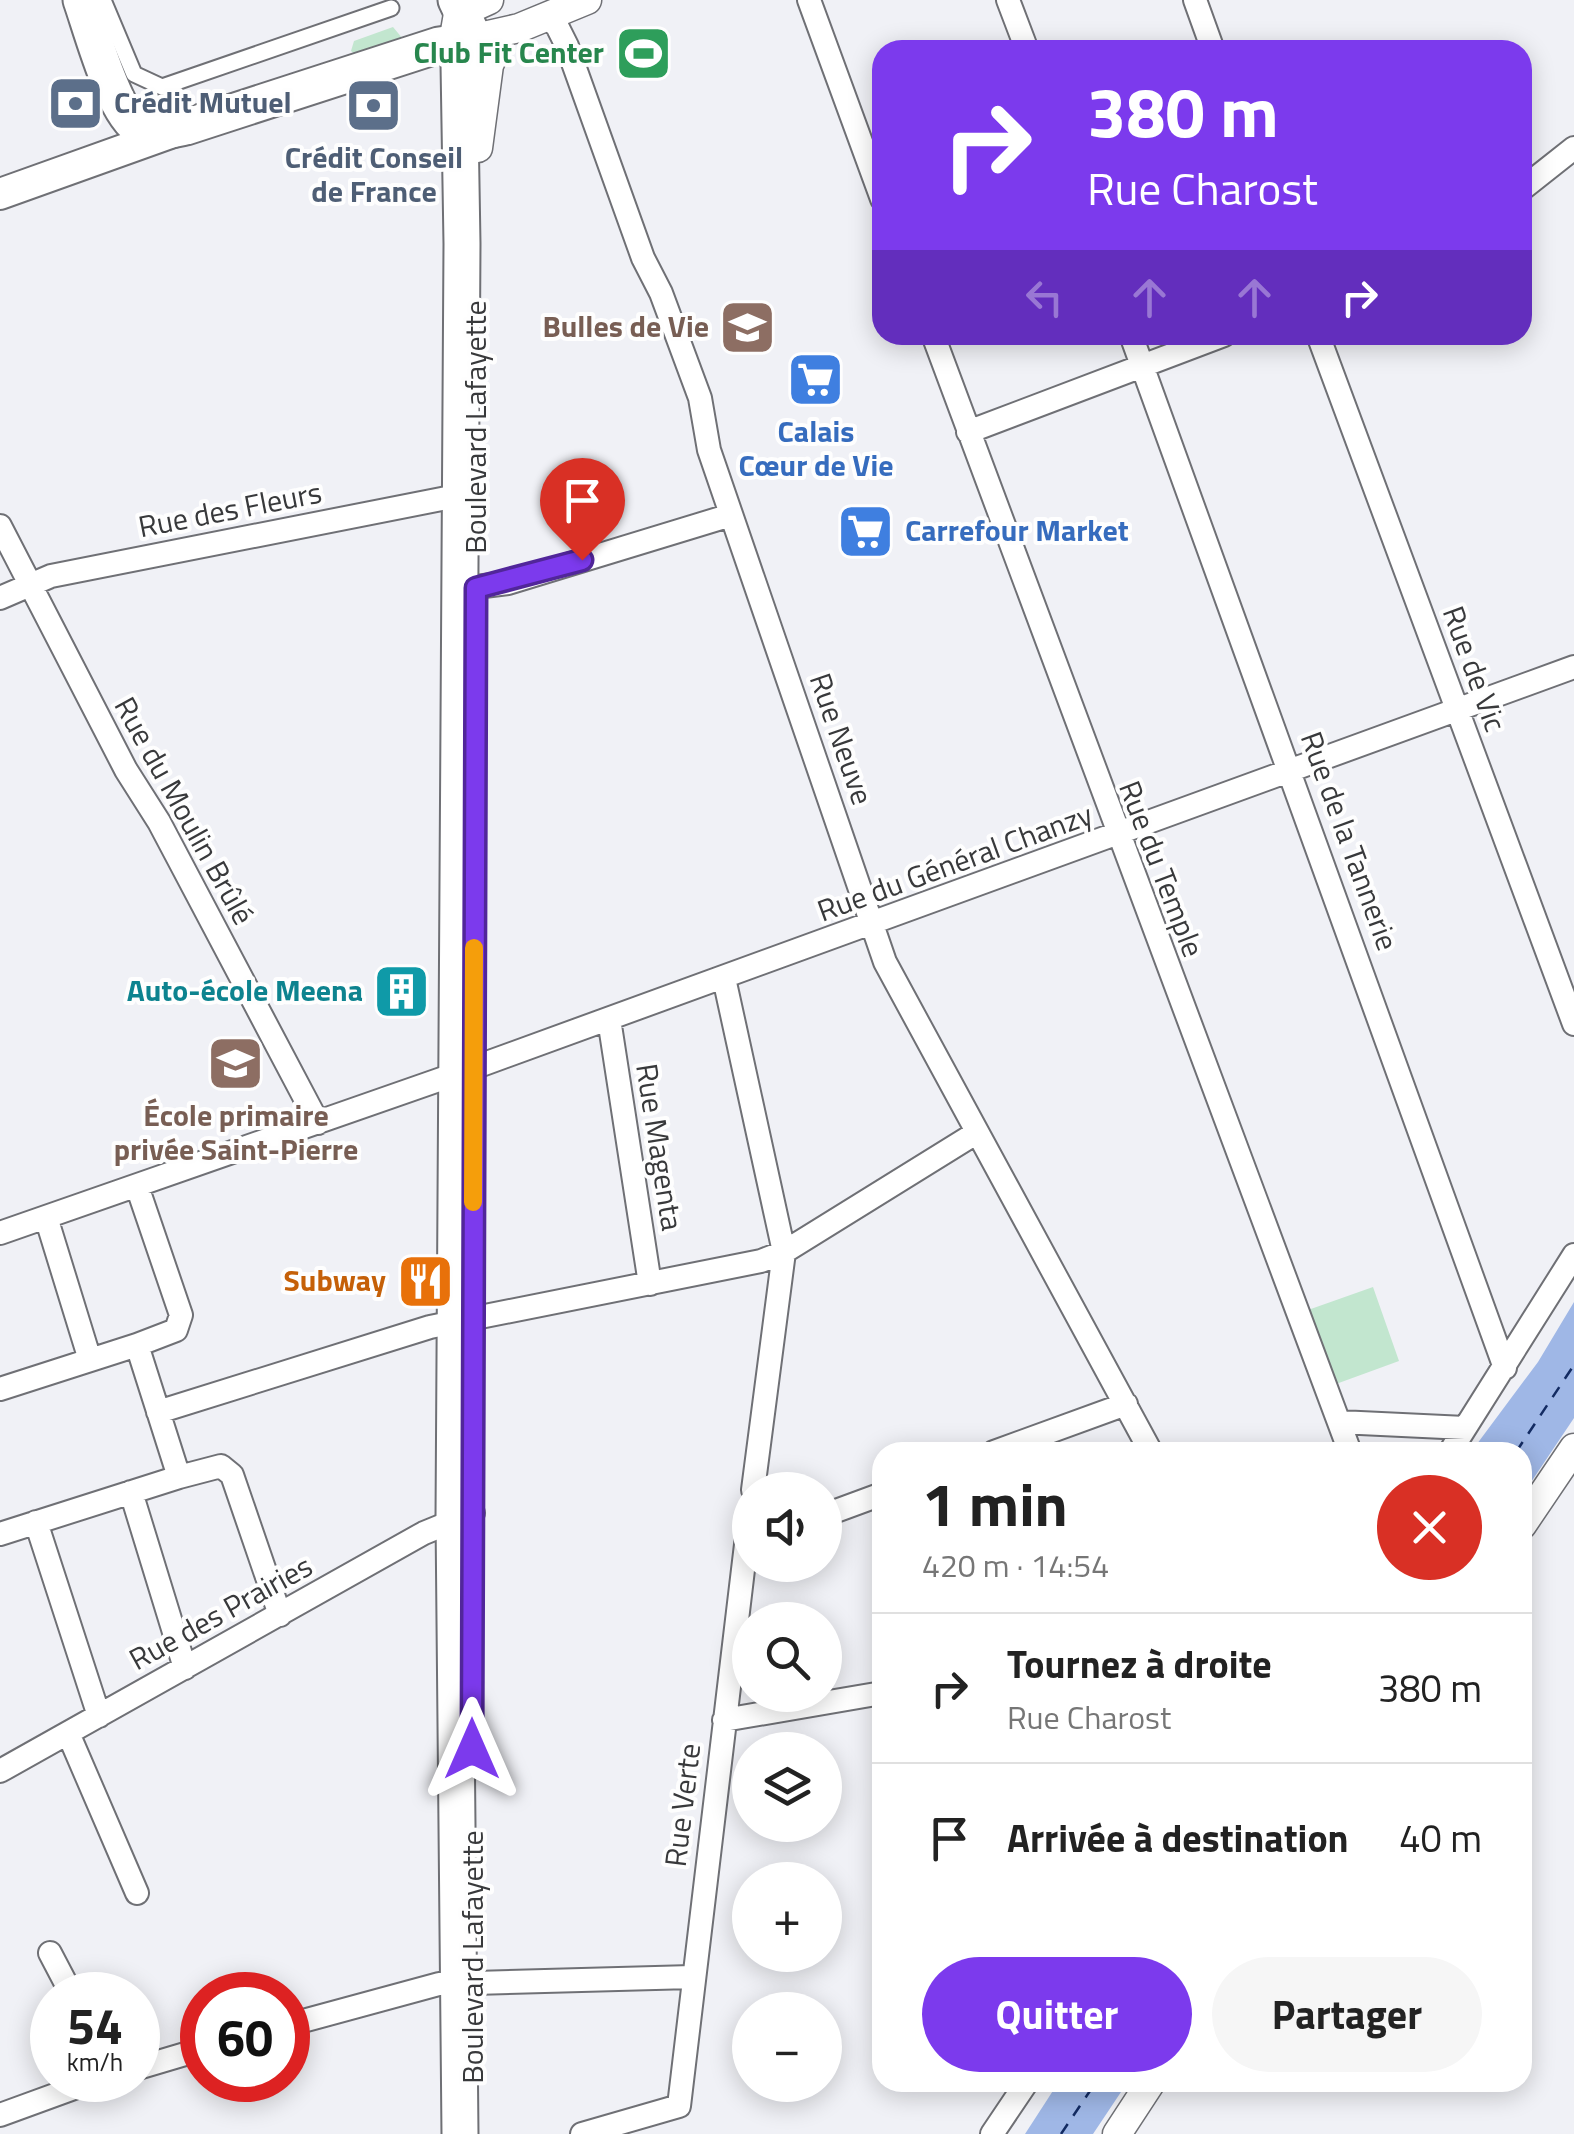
<!DOCTYPE html>
<html lang="fr">
<meta charset="utf-8">
<style>
body{margin:0;font-family:"Titillium Web",sans-serif;background:#f6f6f6;color:#222;height:100vh;display:flex;flex-direction:column;font-size:38px;white-space:nowrap}
*{box-sizing:border-box;margin:0}
p{font-size:32px;color:#767676}
.icon{flex:none;width:55px;height:55px;fill:none;stroke:currentColor;stroke-width:2;stroke-linecap:round;stroke-linejoin:round}
.map{position:relative;flex:1;overflow:hidden}
.sheet{position:absolute;left:872px;top:1442px;width:660px;height:650px;display:flex;flex-direction:column;background:#fff;border-radius:30px;box-shadow:0 5px 25px #0003}
.sheet>*{flex:none}
.top-card{position:absolute;left:872px;top:40px;width:660px;height:305px;border-radius:30px;box-shadow:0 5px 25px #0003;background:#7c3aed;color:#fff;overflow:hidden}
.fabs{position:absolute;left:732px;top:1472px;display:grid;gap:20px}
.fabs a{display:grid;place-items:center;width:110px;height:110px;border-radius:50%;background:#fff;box-shadow:0 5px 25px #0003;font-size:50px}
.speed{position:absolute;left:30px;top:1972px;display:flex;gap:20px;font-size:50px;font-weight:700;text-align:center}
.speed>*{display:grid;place-content:center;width:130px;height:130px;border-radius:50%;background:#fff;box-shadow:0 5px 25px #0003;line-height:1}
.speed small{font-size:25px;font-weight:400}
.speed .limit{border:15px solid #d22;background:#fff;color:#111}
.pin{position:absolute;display:grid;place-items:center;width:85px;height:85px;color:#fff;margin:-102px -42px;border-radius:50% 50% 50% 0;rotate:-45deg;box-shadow:0 0 10px #0007}
.pin .icon{rotate:45deg}
.me{position:absolute;width:110px;margin:-55px;rotate:0deg;stroke-linejoin:round;filter:drop-shadow(0 0 8px #0008)}
.turn{display:flex;align-items:center;gap:35px;height:210px;padding:0 50px;font-size:45px}
.turn .icon{width:130px;height:130px;stroke-width:2.5}
.turn b{display:block;font-size:70px;line-height:85px}
.lanes{display:flex;align-items:center;height:95px;padding:0 50px;background:#0003;justify-content:center;gap:50px;direction:ltr}
.lanes .off{opacity:.35}
.round{display:grid;place-items:center;flex:none;width:105px;height:105px;border-radius:52px;background:#f6f6f6}
.overview{display:flex;align-items:center;justify-content:space-between;height:170px;padding:0 50px}
h1{font-size:60px;font-weight:700;line-height:75px}
.button{display:flex;gap:20px;margin-top:auto;padding:20px 50px}
.button a{flex:1;height:115px;border-radius:60px;background:#7c3aed;color:#fff;font-size:40px;font-weight:700;line-height:115px;text-align:center}
.button a+a{background:#f6f6f6;color:#222}
ul{padding:0;list-style:none}
li{display:flex;align-items:center;gap:30px;height:150px;padding:0 50px;border-top:2px solid #e0e0e0}
li div{flex:1}
li b{display:block;font-size:38px}
li em{font-style:normal}
.map>svg:first-child{display:block}
</style>
<div class="map">
<svg width="1574" height="2134" viewBox="0 0 1574 2134">
<rect width="100%" height="100%" fill="#f0f1f6"/>
<path fill="#c2e6cf" d="M393 27 403 39 356 55 351 51 354 41Z
M1373 1287 1399 1361 1336 1384 1308 1310Z"/>
<path fill="#9fb7e6" d="M1574 1302V1418L1523 1494 1522 1452H1471L1538 1362Z
M1058 2083V2082L1127 2083 1093 2134H1025Z"/>
<g fill="none" stroke-linecap="round" stroke-linejoin="round">
<path stroke="#132b62" stroke-width="2.5" stroke-dasharray="12 10" stroke-linecap="butt" d="M1516 1452 1574 1365
M1061 2134 1096 2082"/>
<defs>
<path id="pedestrian" d="M103 0 134 74 162 87 391 8"/>
<path id="minor" d="M809 0 882 199
M1008 0 1027 50
M1195 0 1213 50
M546 17 557 26 567 46 643 258 661 293 700 398 709 450 885 962 1151 1452
M1522 189 1574 148
M933 335 1350 1452
M1131 335 1505 1368
M1318 335 1574 1024
M968 432 1224 335
M0 526 126 770 159 822 318 1123
M460 589 508 583 731 515
M0 598 51 576 472 493
M724 978 784 1252 753 1490
M609 1019 650 1284
M46 1217 90 1360
M0 1233 473 1068 1574 667
M137 1345 176 1330 181 1315 137 1186
M0 1389 137 1345 179 1477 0 1534
M158 1412 430 1327 761 1261 784 1252 976 1133
M1339 1422 1465 1428
M994 1452 1126 1404
M1450 1452 1574 1255
M179 1477 221 1466 232 1475 280 1615
M131 1492 185 1668
M825 1515 882 1494
M36 1522 99 1716
M724 1720 882 1693
M68 1733 137 1893
M0 1771 424 1533 473 1513
M50 1953 72 1995
M288 2025 439 1984 692 1977
M138 2068 202 2049
M0 2115 96 2080
M582 2134 679 2106 750 1511
M992 2134 1027 2082"/>
<path id="tertiary" d="M489 0 458 14 453 43 519 28 587 0
M478 148 489 65 496 50
M1522 1525 1574 1448
M1117 2134 1151 2082"/>
<path id="secondary" d="M0 194 176 131"/>
<path id="primary" d="M81 0C91 28 114 115 139 128 153 135 172 130 186 127L439 45 453 43 459 64 462 244 454 1518 460 2134
M456 0 473 36 478 69"/>
</defs>
<use href="#pedestrian" stroke="#6f7075" stroke-width="19"/>
<use href="#minor" stroke="#6f7075" stroke-width="26"/>
<use href="#tertiary" stroke="#6f7075" stroke-width="31"/>
<use href="#secondary" stroke="#6f7075" stroke-width="34"/>
<use href="#primary" stroke="#6f7075" stroke-width="39"/>
<use href="#pedestrian" stroke="#fff" stroke-width="15"/>
<use href="#minor" stroke="#fff" stroke-width="22"/>
<use href="#tertiary" stroke="#fff" stroke-width="28"/>
<use href="#secondary" stroke="#fff" stroke-width="30"/>
<use href="#primary" stroke="#fff" stroke-width="35"/>
</g>
<g fill="none" stroke-linecap="round" stroke-linejoin="round">
<defs>
<path id="route" d="M472 1749 476 588 582 560"/>
</defs>
<use href="#route" stroke="#51269a" stroke-width="25"/>
<use href="#route" stroke="#7c3aed" stroke-width="18"/>
<path stroke="#f59e0b" stroke-width="18" d="M473 1202 474 948"/>
</g>
<defs>
<symbol id="stadium-square" viewBox="-11 -11 22 22"><rect x="-9" y="-9" width="18" height="18" rx="4" fill="#2e9e5b" stroke="#fefefe"/><path d="M0-5a6.5 5 0 1 0 0 10a6.5 5 0 1 0 0-10ZM-3.5-1.8h7v3.6h-7Z" fill="#fff"/></symbol>
<symbol id="bank-square" viewBox="-11 -11 22 22"><rect x="-9" y="-9" width="18" height="18" rx="4" fill="#5c6f8a" stroke="#fefefe"/><path d="M-6-4H6V4H-6ZM0-2.3a2.3 2.3 0 1 0 0 4.6a2.3 2.3 0 1 0 0-4.6Z" fill="#fff"/></symbol>
<symbol id="school-square" viewBox="-11 -11 22 22"><rect x="-9" y="-9" width="18" height="18" rx="4" fill="#8d6e63" stroke="#fefefe"/><path d="M0-5L7-2L0 1L-7-2ZM-4 1L0 2.5L4 1V4Q0 6-4 4Z" fill="#fff"/></symbol>
<symbol id="supermarket-square" viewBox="-11 -11 22 22"><rect x="-9" y="-9" width="18" height="18" rx="4" fill="#3f7fe0" stroke="#fefefe"/><path d="M-6-5.5h2.5l.6 2H6L4.5 2H-2.5L-4.4-4H-6ZM-1.5 3.2a1.3 1.3 0 1 0 .1 0ZM3 3.2a1.3 1.3 0 1 0 .1 0Z" fill="#fff"/></symbol>
<symbol id="building-square" viewBox="-11 -11 22 22"><rect x="-9" y="-9" width="18" height="18" rx="4" fill="#0f9aa8" stroke="#fefefe"/><path d="M-4-6H4V6H1V3H-1V6H-4ZM-2.5-4.3h1.7v1.8h-1.7ZM.8-4.3h1.7v1.8H.8ZM-2.5-1h1.7V.8h-1.7ZM.8-1h1.7V.8H.8Z" fill="#fff"/></symbol>
<symbol id="restaurant-square" viewBox="-11 -11 22 22"><rect x="-9" y="-9" width="18" height="18" rx="4" fill="#e8710a" stroke="#fefefe"/><path d="M-5-6h1v4h1v-4h1v4h1v-4h1v5L-1.5 .5V6h-2V.5L-5-1ZM5-6V6H3V1.5H1.5Q1.5-4 5-6Z" fill="#fff"/></symbol>
</defs>
<g fill-rule="evenodd">
<use href="#stadium-square" x="612" y="22" width="63" height="63"/>
<use href="#bank-square" x="44" y="72" width="63" height="63"/>
<use href="#bank-square" x="342" y="74" width="63" height="63"/>
<use href="#school-square" x="716" y="296" width="63" height="63"/>
<use href="#supermarket-square" x="784" y="348" width="63" height="63"/>
<use href="#supermarket-square" x="834" y="500" width="63" height="63"/>
<use href="#building-square" x="370" y="960" width="63" height="63"/>
<use href="#school-square" x="204" y="1032" width="63" height="63"/>
<use href="#restaurant-square" x="394" y="1250" width="63" height="63"/>
</g>
<g text-anchor="middle" stroke-width="8" stroke-linejoin="round" paint-order="stroke">
<g font-size="30" font-weight="bold" fill="#27864d" stroke="#fefefe" text-anchor="end">
<text x="604" y="63">Club Fit Center</text>
</g>
<g font-size="30" font-weight="bold" fill="#4e5e75" stroke="#fefefe" text-anchor="start">
<text x="114" y="113">Crédit Mutuel</text>
<text x="374" y="168" text-anchor="middle">Crédit Conseil<tspan x="374" dy="34">de France</tspan></text>
</g>
<g font-size="30" font-weight="bold" fill="#785e54" stroke="#fefefe" text-anchor="end">
<text x="709" y="337">Bulles de Vie</text>
<text x="236" y="1126" text-anchor="middle">École primaire<tspan x="236" dy="34">privée Saint-Pierre</tspan></text>
</g>
<g font-size="30" fill="#38393b" stroke="#fefefe">
<text transform="translate(476 427) rotate(-90)" y="10">Boulevard Lafayette</text>
<text transform="translate(230 510) rotate(-11)" y="10">Rue des Fleurs</text>
<text transform="translate(1474 669) rotate(70)" y="10">Rue de Vic</text>
<text transform="translate(841 739) rotate(71)" y="10">Rue Neuve</text>
<text transform="translate(184 811) rotate(61)" y="10">Rue du Moulin Brûlé</text>
<text transform="translate(1349 841) rotate(70)" y="10">Rue de la Tannerie</text>
<text transform="translate(955 863) rotate(-20)" y="10">Rue du Général Chanzy</text>
<text transform="translate(1161 869) rotate(69)" y="10">Rue du Temple</text>
<text transform="translate(659 1147) rotate(81)" y="10">Rue Magenta</text>
<text transform="translate(221 1613) rotate(-29)" y="10">Rue des Prairies</text>
<text transform="translate(683 1805) rotate(-83)" y="10">Rue Verte</text>
<text transform="translate(473 1957) rotate(-90)" y="10">Boulevard Lafayette</text>
</g>
<g font-size="30" font-weight="bold" fill="#366cbe" stroke="#fefefe">
<text x="816" y="442">Calais<tspan x="816" dy="34">Cœur de Vie</tspan></text>
<text x="905" y="541" text-anchor="start">Carrefour Market</text>
</g>
<g font-size="30" font-weight="bold" fill="#0d838f" stroke="#fefefe" text-anchor="end">
<text x="363" y="1001">Auto-école Meena</text>
</g>
<g font-size="30" font-weight="bold" fill="#c56008" stroke="#fefefe" text-anchor="end">
<text x="386" y="1291">Subway</text>
</g>
</g>
</svg>
<div class="fabs">
<a><svg class="icon" aria-label="sound" viewBox="0 0 24 24"><path d="M4 9h4l5-4v14l-5-4H4zM17 9q2 3 0 6"/></svg></a>
<a><svg class="icon" aria-label="search" viewBox="0 0 24 24"><circle cx="10" cy="10" r="6"/><path d="M15 15l6 6"/></svg></a>
<a><svg class="icon" aria-label="layers" viewBox="0 0 24 24"><path d="M12 4l9 5-9 5-9-5zM3 14l9 5 9-5"/></svg></a>
<a>+</a>
<a>−</a>
</div>
<div class="speed"><div>54<small>km/h</small></div><div class="limit">60</div></div>
<div class="pin" style="left:582px;top:560px;background:#d93025"><svg class="icon" aria-label="arrive" viewBox="0 0 24 24"><path d="M6 21V4h12l-3 4 3 4H6"/></svg></div>
<svg class="me" style="left:472px;top:1749px" viewBox="-20 -20 40 40"><path d="M0-17L14 15 0 8-14 15z" fill="#7c3aed" stroke="#fff" stroke-width="4"/></svg>
<div class="top-card">
<div class="turn"><svg class="icon" aria-label="right" viewBox="0 0 24 24"><path d="M7 20v-9h11M14 6l5 5-5 5"/></svg><div><b>380 m</b>Rue Charost</div></div>
<div class="lanes"><svg class="icon off" aria-label="left" viewBox="0 0 24 24"><path d="M17 20v-9H6M10 6l-5 5 5 5"/></svg><svg class="icon off" aria-label="ahead" viewBox="0 0 24 24"><path d="M12 20V5M6 11l6-6 6 6"/></svg><svg class="icon off" aria-label="ahead" viewBox="0 0 24 24"><path d="M12 20V5M6 11l6-6 6 6"/></svg><svg class="icon" aria-label="right" viewBox="0 0 24 24"><path d="M7 20v-9h11M14 6l5 5-5 5"/></svg></div>
</div>
<section class="sheet">
<div class="overview"><div><h1>1 min</h1><p>420 m · 14:54</p></div><a class="round" style="background:#d93025;color:#fff"><svg class="icon" aria-label="close" viewBox="0 0 24 24"><path d="M6 6l12 12M18 6L6 18"/></svg></a></div>
<ul>
<li><svg class="icon" aria-label="right" viewBox="0 0 24 24"><path d="M7 20v-9h11M14 6l5 5-5 5"/></svg><div><b>Tournez à droite</b><p>Rue Charost</p></div><em>380 m</em></li>
<li><svg class="icon" aria-label="arrive" viewBox="0 0 24 24"><path d="M6 21V4h12l-3 4 3 4H6"/></svg><div><b>Arrivée à destination</b></div><em>40 m</em></li>
</ul>
<div class="button"><a>Quitter</a><a>Partager</a></div>
</section>
</div>
